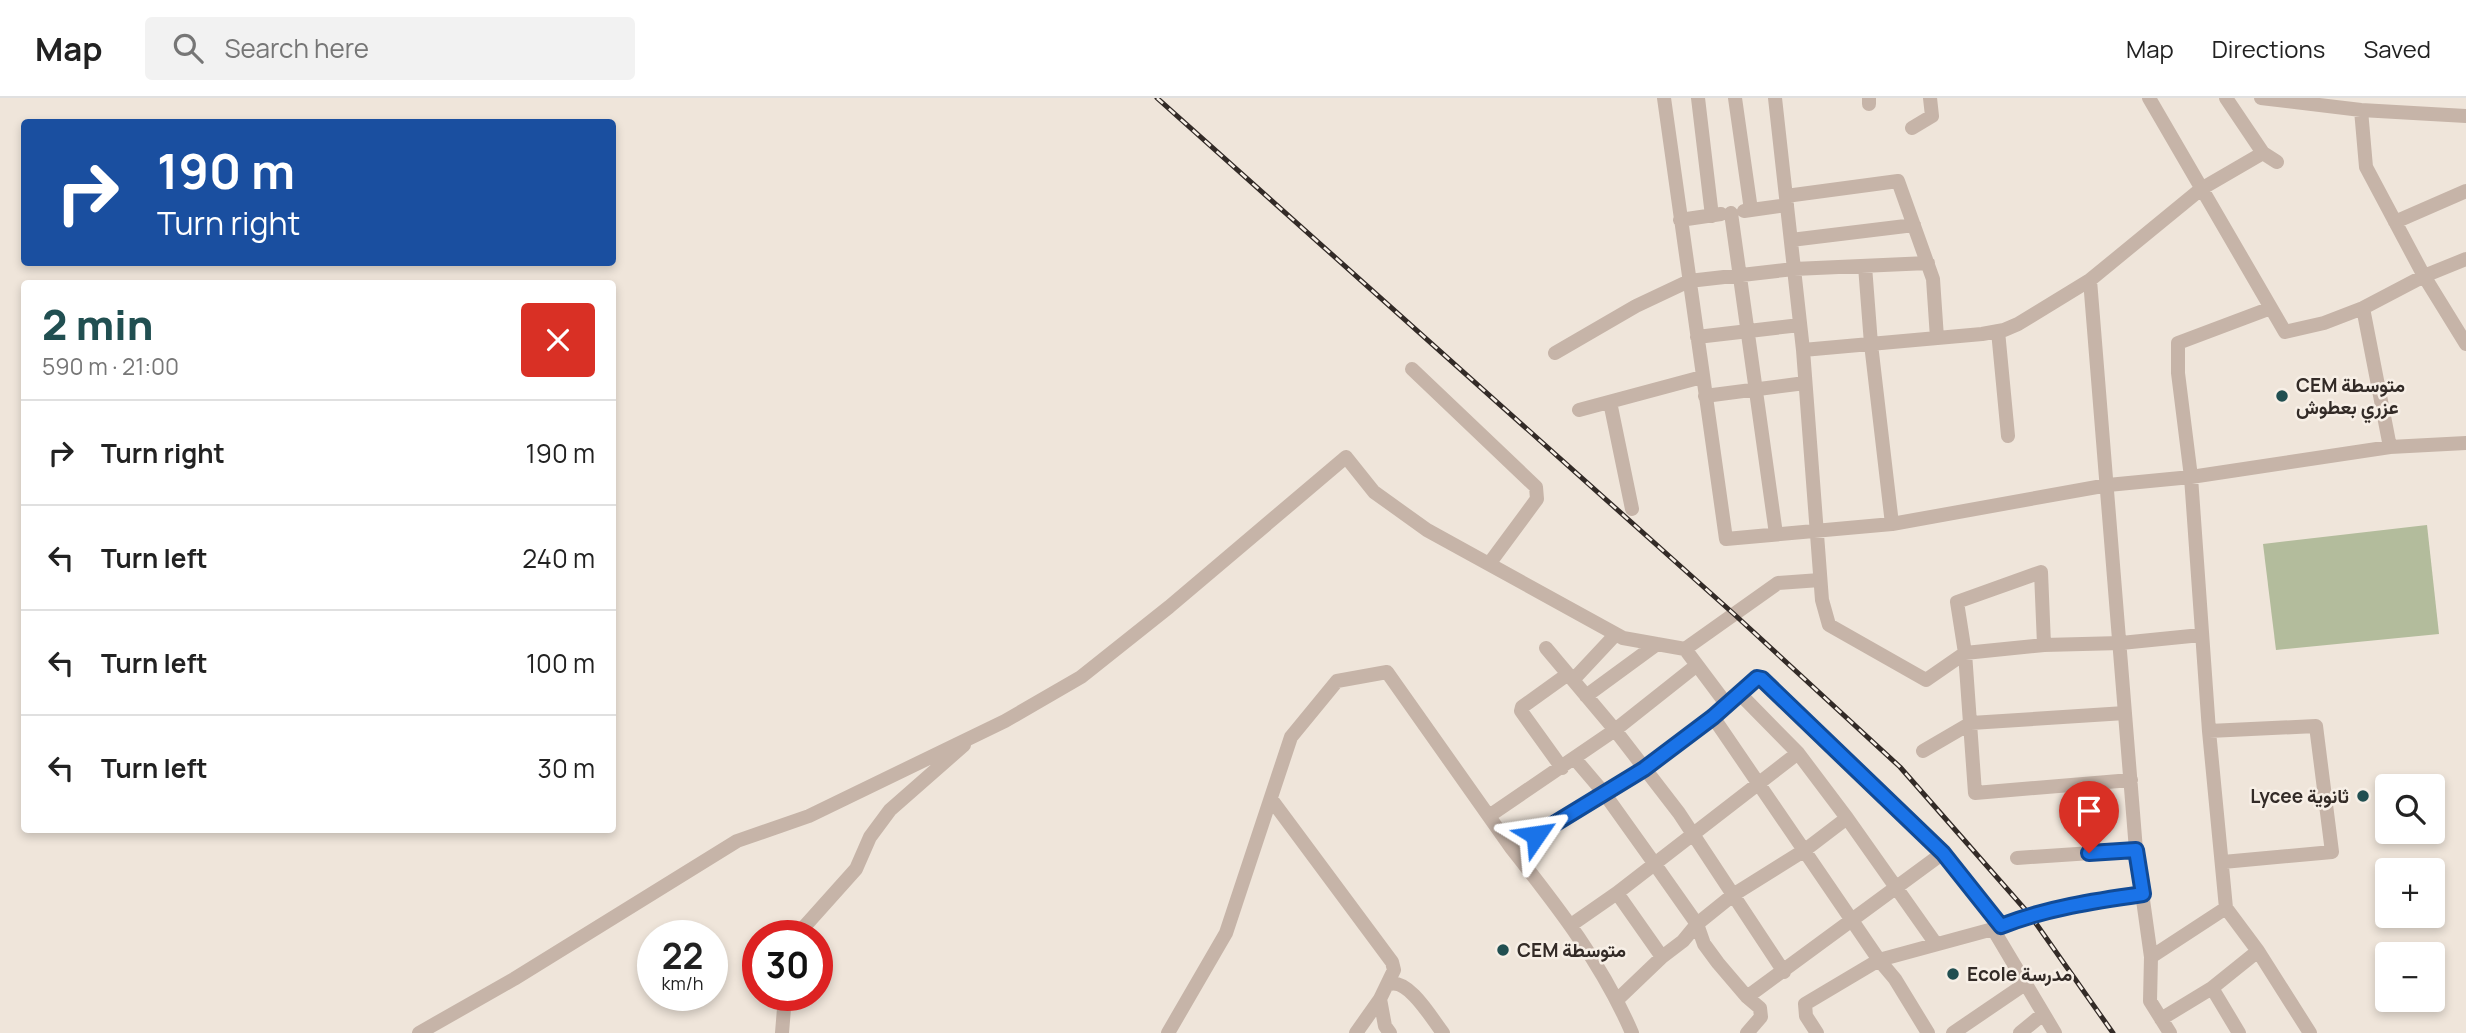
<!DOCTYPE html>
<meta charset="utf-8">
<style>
body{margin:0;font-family:Manrope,Vazirmatn,sans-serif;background:#f2f2f2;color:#222;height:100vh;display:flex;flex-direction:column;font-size:26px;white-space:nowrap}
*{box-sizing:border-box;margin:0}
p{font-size:23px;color:#767676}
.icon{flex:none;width:38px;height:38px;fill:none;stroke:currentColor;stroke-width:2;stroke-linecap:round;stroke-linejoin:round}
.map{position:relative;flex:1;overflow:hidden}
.drawer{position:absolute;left:21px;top:182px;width:595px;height:553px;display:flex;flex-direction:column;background:#fff;border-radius:7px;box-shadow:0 4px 10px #0003}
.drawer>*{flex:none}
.banner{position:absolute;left:21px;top:21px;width:595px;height:147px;border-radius:7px;box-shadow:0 4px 10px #0003;background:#1a4fa0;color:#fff;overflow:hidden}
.fabs{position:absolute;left:2375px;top:676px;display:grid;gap:14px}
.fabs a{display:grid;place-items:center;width:70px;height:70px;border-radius:7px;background:#fff;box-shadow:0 4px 10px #0003;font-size:35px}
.speed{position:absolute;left:637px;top:822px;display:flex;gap:14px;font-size:35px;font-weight:700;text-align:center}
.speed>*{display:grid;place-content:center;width:91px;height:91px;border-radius:50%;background:#fff;box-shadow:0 4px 10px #0003;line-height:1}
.speed small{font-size:18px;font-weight:400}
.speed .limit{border:10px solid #d22;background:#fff;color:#111}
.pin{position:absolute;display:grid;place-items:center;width:60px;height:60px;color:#fff;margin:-72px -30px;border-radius:50% 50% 50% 0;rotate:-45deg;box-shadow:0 0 7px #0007}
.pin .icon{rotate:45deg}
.me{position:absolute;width:77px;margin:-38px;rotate:58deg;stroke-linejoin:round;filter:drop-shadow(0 0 5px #0008)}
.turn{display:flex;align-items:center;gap:24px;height:147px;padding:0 21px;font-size:32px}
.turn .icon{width:91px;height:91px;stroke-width:2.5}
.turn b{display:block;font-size:49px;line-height:60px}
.round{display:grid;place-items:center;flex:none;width:74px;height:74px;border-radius:7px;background:#f2f2f2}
.overview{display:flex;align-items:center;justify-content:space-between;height:119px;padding:0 21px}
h1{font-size:42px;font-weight:800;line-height:52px;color:#214f51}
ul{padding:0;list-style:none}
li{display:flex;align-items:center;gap:21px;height:105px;padding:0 21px;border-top:2px solid #e0e0e0}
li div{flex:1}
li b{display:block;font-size:26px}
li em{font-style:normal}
header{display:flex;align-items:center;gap:42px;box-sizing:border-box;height:98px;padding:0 35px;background:#fff;border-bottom:2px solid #e0e0e0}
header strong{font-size:33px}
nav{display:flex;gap:38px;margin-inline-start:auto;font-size:24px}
.search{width:490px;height:63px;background:#f2f2f2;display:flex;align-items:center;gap:18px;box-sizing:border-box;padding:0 24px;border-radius:7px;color:#767676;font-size:26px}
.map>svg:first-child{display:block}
</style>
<header>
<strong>Map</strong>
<div class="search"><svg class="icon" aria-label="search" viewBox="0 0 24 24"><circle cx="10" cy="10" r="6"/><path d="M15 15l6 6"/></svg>Search here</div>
<nav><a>Map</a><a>Directions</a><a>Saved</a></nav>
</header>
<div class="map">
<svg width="2466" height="935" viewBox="0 0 2466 935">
<rect width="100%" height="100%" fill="#efe5da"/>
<path fill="#b3bc9c" d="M2427 427 2439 536 2276 552 2263 446Z"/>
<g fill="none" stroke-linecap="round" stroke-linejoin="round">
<path stroke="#c6b4a8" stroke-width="14" d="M1664 0 1726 441 1892 426 2108 387 2191 379 2390 349 2466 345
M1698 0 1712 118
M1735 0 1751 112
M1775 0 1803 252 1822 502 1829 527 1926 582 1965 555 2044 547 2121 545 2201 537
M1869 0V6
M2149 0 2285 234 2324 225 2363 210 2424 178 2466 161
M2226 0 2263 55 2277 64
M2261 0 2361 12 2466 18
M2361 12 2366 69 2424 178 2466 246
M1912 30 1932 18 1930 0
M1786 98 1898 83 1933 181 1937 240
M1744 113 1787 107
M1731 115 1776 436
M1680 122 1721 116
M2395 124 2466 93
M1791 142 1914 127
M1865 168 1871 246 1892 426
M2090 182 2136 752 2151 859 2150 903 2170 935
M2271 210 2178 245V275L2191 379 2209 633 2226 810 2258 853 2310 935
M2363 210 2390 349
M1998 233 2008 338
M1697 239 1800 227
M1803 252 1982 236 2004 232 2018 226 2090 182 2201 91 2263 55
M1555 255 1636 208 1689 183 1794 171 1928 165
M1412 271 1536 389 1537 401 1489 466
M1705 298 1805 285
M1610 304 1632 411
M1579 312 1702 279
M2044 547 2041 474 1957 504 1965 555 1975 695 2131 682
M1546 550 1615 632 1679 715 1784 874
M1685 551 1727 607
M1573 582 1616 536
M1740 596 1757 580 1762 581 1943 755 2001 828
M1586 598 1657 546
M1713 619 1879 862 1895 881 1928 935
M2209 633 2316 628 2332 754 2223 764
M1923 653 1971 625 2125 615
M1575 661 1604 695 1654 765 1697 826 1704 846 1718 865 1747 899 1760 910 1761 919 1747 935
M1562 670 1521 613 1522 609 1568 576
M1271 701 1392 864 1394 872 1380 901 1385 928 1390 935
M1489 718 1615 632 1697 567
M2017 760 2136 752
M1617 795 1662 859
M1571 827 1617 795 1798 655
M1993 831 2055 935
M796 838 856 771 870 739 890 712 964 647
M2151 859 2226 810
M1390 886C1409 881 1432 921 1443 935
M2212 890 2239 935
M1747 899 1943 755
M1617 902 1662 859 1683 843 1697 826 1733 797 1805 752 1847 720 1936 846
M2161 921 2212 890 2258 853
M419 935 514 881 737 743 809 718 1005 623 1081 579 1169 509 1346 359 1374 394 1427 432 1623 540 1685 551 1778 485 1820 482
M782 935 785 898
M1168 935 1226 835 1291 639 1337 583 1387 574 1512 751
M1356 935 1380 901
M1632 935C1603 867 1558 809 1512 751L1644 671 1740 596 1798 655 1847 720
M1817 935 1806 918 1805 906 1879 862 1993 831 2030 817 2068 807 2143 796
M1953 935 2025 886
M2020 935 2043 916"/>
<defs>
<path id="rail" d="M1157 0 1735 517 1900 669 2030 817 2113 935"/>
</defs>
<use href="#rail" stroke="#332b27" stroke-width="5"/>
<use href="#rail" stroke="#f7efe6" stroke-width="2.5" stroke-dasharray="8" stroke-linecap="butt"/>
</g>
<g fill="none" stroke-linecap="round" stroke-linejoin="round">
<defs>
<path id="route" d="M1536 737 1644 671 1713 619 1757 580 1762 581 1943 755 2001 828C2047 810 2094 803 2143 796L2136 752 2089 755"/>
</defs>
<use href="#route" stroke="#114b97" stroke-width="18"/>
<use href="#route" stroke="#1a73e8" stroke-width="12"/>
</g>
<g fill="#214f51" stroke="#f7efe6" stroke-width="2.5">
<circle cx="2282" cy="298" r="7"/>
<circle cx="2363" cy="698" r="7"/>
<circle cx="1503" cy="852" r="7"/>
<circle cx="1953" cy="876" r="7"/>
</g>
<g text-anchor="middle" stroke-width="5" stroke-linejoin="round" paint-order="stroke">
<g font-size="19" font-weight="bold" fill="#332b27" stroke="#f7efe6" text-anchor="start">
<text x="2296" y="294">CEM متوسطة<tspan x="2296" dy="22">عزري بعطوش</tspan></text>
<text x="2349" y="705" text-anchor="end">Lycee ثانوية</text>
<text x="1517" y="859">CEM متوسطة</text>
<text x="1967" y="883">Ecole مدرسة</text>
</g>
</g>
</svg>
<div class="fabs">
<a><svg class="icon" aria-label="search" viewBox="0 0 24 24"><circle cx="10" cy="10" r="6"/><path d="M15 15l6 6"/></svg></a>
<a>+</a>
<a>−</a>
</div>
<div class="speed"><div>22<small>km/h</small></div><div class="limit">30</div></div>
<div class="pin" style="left:2089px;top:755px;background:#d93025"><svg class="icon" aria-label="arrive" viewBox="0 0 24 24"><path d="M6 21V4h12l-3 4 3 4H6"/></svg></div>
<svg class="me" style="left:1536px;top:737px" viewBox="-20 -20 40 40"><path d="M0-17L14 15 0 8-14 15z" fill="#1a73e8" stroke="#fff" stroke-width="4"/></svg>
<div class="banner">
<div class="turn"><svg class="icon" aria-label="right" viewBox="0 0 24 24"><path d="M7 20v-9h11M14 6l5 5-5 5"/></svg><div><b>190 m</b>Turn right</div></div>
</div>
<section class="drawer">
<div class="overview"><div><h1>2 min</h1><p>590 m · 21:00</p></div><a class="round" style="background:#d93025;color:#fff"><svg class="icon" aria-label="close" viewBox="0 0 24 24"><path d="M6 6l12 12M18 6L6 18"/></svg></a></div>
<ul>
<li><svg class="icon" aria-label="right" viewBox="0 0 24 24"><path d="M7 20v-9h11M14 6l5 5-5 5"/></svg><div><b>Turn right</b></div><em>190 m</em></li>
<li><svg class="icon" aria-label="left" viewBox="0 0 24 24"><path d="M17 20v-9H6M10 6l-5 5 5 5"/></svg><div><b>Turn left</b></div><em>240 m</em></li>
<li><svg class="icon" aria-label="left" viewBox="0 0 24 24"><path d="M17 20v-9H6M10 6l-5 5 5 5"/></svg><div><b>Turn left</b></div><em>100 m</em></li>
<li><svg class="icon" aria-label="left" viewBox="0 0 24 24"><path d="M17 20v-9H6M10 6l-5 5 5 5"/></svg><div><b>Turn left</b></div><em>30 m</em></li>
</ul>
</section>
</div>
